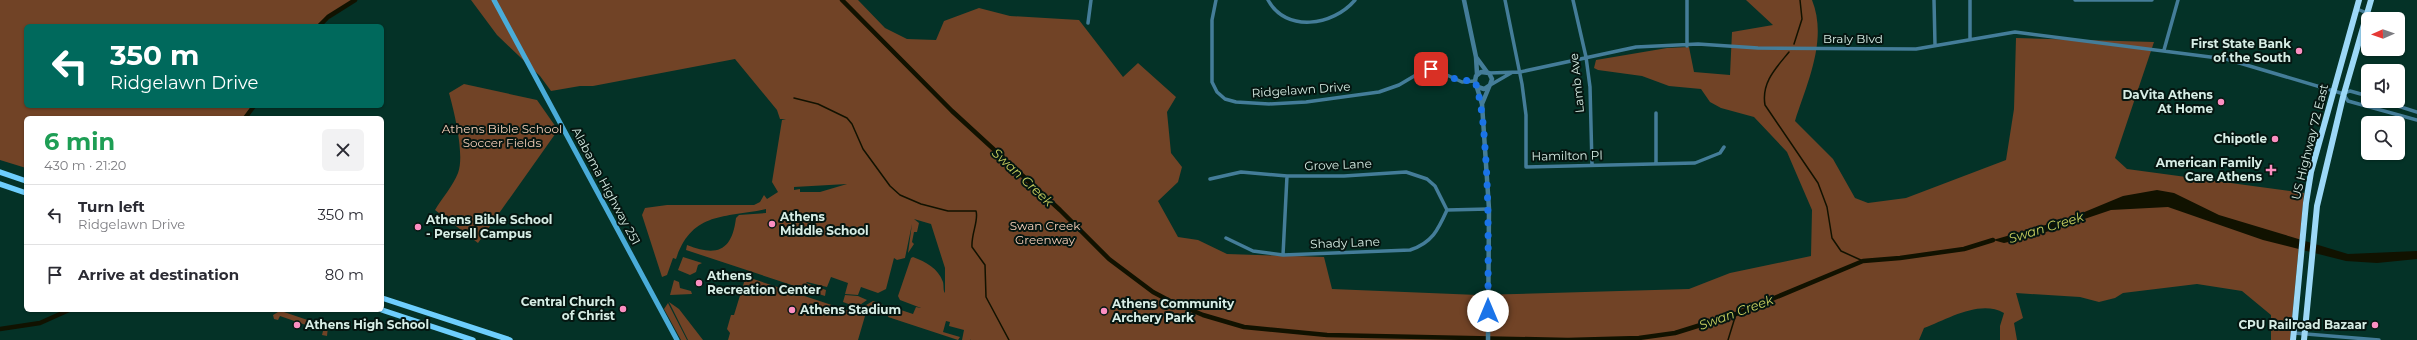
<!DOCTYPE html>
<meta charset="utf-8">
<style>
body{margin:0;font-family:Montserrat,sans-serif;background:#f2f2f3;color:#2b2b33;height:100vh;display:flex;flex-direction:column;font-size:15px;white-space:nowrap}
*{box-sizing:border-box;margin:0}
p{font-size:13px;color:#7c7c81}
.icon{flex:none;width:22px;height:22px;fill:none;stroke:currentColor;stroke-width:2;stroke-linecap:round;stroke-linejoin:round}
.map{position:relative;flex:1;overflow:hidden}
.drawer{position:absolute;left:24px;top:116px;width:360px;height:196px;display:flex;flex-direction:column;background:#fff;border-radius:6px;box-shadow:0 1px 3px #0004}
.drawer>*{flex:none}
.guide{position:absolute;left:24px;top:24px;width:360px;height:84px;border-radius:6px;box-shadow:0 1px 3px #0004;background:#00695c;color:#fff;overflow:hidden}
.needle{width:26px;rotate:268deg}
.tools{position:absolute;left:2361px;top:12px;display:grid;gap:8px}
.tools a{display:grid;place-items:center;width:44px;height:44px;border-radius:6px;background:#fff;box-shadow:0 1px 3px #0004;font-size:20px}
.pin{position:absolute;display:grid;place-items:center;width:34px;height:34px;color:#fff;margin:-17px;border-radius:8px;box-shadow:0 2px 6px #0006}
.me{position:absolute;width:44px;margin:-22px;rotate:0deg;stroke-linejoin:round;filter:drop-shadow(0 0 3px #0008)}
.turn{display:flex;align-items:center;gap:14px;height:84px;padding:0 20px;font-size:18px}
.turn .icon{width:52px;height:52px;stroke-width:2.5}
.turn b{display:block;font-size:28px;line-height:34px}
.round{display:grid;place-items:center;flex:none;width:42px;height:42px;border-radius:6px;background:#f2f2f3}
.summary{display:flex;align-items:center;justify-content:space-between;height:68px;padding:0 20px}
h1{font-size:24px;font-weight:700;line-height:30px;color:#1e9e55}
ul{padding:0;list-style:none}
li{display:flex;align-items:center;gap:12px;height:60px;padding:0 20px;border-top:1px solid #e1e1e2}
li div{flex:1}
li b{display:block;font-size:15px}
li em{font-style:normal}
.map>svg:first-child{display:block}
</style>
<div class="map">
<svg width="2417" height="340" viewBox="0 0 2417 340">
<rect width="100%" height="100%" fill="#043227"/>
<path fill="#714326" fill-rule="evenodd" d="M0 0H355L319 26H26V106H254L245 118H26V168L0 160Z
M471 0H858L885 28 907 39 936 40 944 21 979 8 1010 16 1079 20 1123 77 1138 63 1176 97 1167 112 1171 153 1182 167 1178 182 1158 201 1178 237 1198 240 1227 254 1324 257 1332 289 1478 295 1689 289 1730 273 1811 256 1812 210 1787 152 1754 117 1721 108 1710 102 1701 89 1669 86 1642 76 1598 70 1594 68 1596 60 1667 48 1689 47 1694 72 1730 75 1732 32 1773 25 1746 0H1812C1828 40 1807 83 1795 121L1833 159 1855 198 1868 203 1906 198 2006 160 2014 109 2016 38 2154 42 2115 158 2127 169 2304 193 2290 340H2271V315L2242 291 2197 284 2123 293 2115 298 2099 302 2080 297 2016 293 2023 318 2014 323 2017 340H2000V326L2004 313C1980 299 1948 319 1924 328L1919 340H971L970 338 971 340H962L964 330 949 326 950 322 946 321 943 332 960 337 958 340 888 317 892 307 913 314 916 307 921 308 900 300 898 296 911 258 913 257C926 262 938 268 943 282 944 286 943 291 945 293V268L931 224 914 219 919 223 917 232H914L912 242 914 244 908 253 912 224 905 258 897 260 894 258 886 289 878 293 861 287 858 295 845 294 848 283 831 277 827 287 807 282 806 283 826 290 825 296 686 250 687 245C717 257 732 251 736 218L739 215 766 213V209C725 218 692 211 676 259L673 258 667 275 662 277 642 215 645 208 667 205H754L760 202 764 195 767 199 778 192 772 182 782 120 786 119H780L777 110 735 59 593 86H580L551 91 540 76 497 35ZM847 184 820 192H800V189L794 190V187Z
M464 84 537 100 558 130 478 243 435 210C442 198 453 186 458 173 465 155 454 111 449 93Z
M683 257 702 263 698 265 696 272 690 275 678 270Z
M741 275 865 316 858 340H728L730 333 727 329 731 315H734L745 279Z
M674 280 679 282 680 288 691 291 692 294 670 295Z
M845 295 858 296 867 300 857 307 843 302Z
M873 301 883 305 881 312 861 308Z
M669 302 679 309 703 340H688Z
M668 303 687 340H681L664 309Z
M278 312H284L328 327 327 336 322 335 323 331 280 316 278 320 274 319 273 315Z"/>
<path fill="#111200" d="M2157 190 2174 193 2219 215 2348 254 2417 251V259L2377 263 2346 261 2263 240 2168 207 2111 210 2031 237 2004 243 1993 240 2070 218 2123 196Z"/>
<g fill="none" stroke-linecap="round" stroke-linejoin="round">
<path stroke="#111200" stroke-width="1.5" d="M1794 44 1802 19 1800 0
M1789 52C1777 67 1761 82 1765 105L1818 183 1827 207 1832 238 1841 251 1863 261
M794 98 818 104 847 118 852 124 863 149 890 186 900 195 921 204 948 211H976C979 220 971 234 972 247L985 265 986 297 1009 340
M1728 340 1736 314"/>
<path stroke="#111200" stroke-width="4.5" d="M842 0 952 111 1060 210 1109 259 1153 292 1170 301 1203 315 1244 327 1327 335 1568 340 1639 338 1675 333 1736 314 1863 261 1900 258 1964 249 1993 240
M319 26 328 17 355 0
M245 118 254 106
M0 329 40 323 69 310"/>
<path stroke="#447d99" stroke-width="3.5" d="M1216 0 1212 20V82L1217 92 1225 99 1236 102 1269 104 1306 102 1379 92 1399 85 1426 69 1436 70 1462 82 1475 81
M1268 0C1286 33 1333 26 1355 0
M1505 0 1522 84 1526 115V167L1695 163 1720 153 1724 147
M1573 0 1586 57 1590 87 1592 165
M1687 0V46
M1934 0 1935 45
M1970 0V38
M2075 0H2152
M2357 9 2367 13
M1088 23 1091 0
M2164 50 2178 0
M1489 73 1520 72 1636 47 1698 44 1758 48 1916 49 2015 32 2226 59 2344 94
M1492 84 1511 73
M2345 93 2350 91 2368 96
M2344 95 2348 101 2417 120
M2382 101 2417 112
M1656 164V113
M1210 179 1241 172 1287 176H1344L1406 172 1427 179 1435 186 1447 210
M1447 210 1489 209
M1226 238 1253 251 1283 255 1410 250C1432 243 1438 230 1447 210
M1283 255 1287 176
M2294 333 2379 340"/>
<path stroke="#447d99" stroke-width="4.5" d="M1464 0 1476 57 1477 74
M1476 57 1487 72
M1478 87 1484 89 1490 85 1492 79 1489 73 1481 72 1476 76 1475 81 1482 104 1489 209 1488 340
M1482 104 1489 87"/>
<path stroke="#4aacd9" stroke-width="5" d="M494 0 677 340"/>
<path stroke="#6ecefd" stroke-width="5.5" d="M0 172 26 181
M0 184 26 193
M382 298 510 340
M382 310 473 340"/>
<path stroke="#9cd8f7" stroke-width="6" d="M2293 340 2306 203 2311 172 2359 0
M2304 340 2317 206 2343 97 2371 0"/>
</g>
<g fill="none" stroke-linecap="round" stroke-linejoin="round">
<path stroke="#1a73e8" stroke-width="7" stroke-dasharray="0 12.6" d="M1431 69 1458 80 1475 81C1483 107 1484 134 1486 162 1489 212 1488 261 1488 311"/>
</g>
<g fill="#fc8fc2" stroke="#051611" stroke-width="1.5">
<circle cx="2299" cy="51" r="4"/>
<circle cx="2221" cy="102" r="4"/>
<circle cx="2275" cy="139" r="4"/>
<path d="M2269 164h4v4h4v4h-4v4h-4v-4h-4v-4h4z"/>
<circle cx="772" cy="224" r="4"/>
<circle cx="418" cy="227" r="4"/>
<circle cx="699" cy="283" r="4"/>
<circle cx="623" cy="309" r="4"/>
<circle cx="792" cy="310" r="4"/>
<circle cx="1104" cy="311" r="4"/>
<circle cx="297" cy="325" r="4"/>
<circle cx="2375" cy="325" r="4"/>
</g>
<g text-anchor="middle" stroke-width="4" stroke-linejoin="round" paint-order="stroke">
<g font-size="12" fill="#d7ede5" stroke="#051611">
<text x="1853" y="43">Braly Blvd</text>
<text transform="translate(1577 83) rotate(-96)" y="4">Lamb Ave</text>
<text transform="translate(1301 90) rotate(-4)" y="4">Ridgelawn Drive</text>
<text transform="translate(2310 142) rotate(-76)" y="4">US Highway 72 East</text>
<text transform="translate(1567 156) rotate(-1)" y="4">Hamilton Pl</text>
<text transform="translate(1338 165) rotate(-2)" y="4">Grove Lane</text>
<text transform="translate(606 186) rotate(62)" y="4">Alabama Highway 251</text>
<text transform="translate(1345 243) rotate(-2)" y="4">Shady Lane</text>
</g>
<g font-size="12" font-weight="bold" fill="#d7ede5" stroke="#051611" text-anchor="end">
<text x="2291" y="48">First State Bank<tspan x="2291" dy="14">of the South</tspan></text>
<text x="2213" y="99">DaVita Athens<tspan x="2213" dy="14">At Home</tspan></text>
<text x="2267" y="143">Chipotle</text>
<text x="2262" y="167">American Family<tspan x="2262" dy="14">Care Athens</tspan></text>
<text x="780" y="221" text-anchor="start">Athens<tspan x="780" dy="14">Middle School</tspan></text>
<text x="426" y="224" text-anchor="start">Athens Bible School<tspan x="426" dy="14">- Persell Campus</tspan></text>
<text x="707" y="280" text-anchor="start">Athens<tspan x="707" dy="14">Recreation Center</tspan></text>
<text x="615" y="306">Central Church<tspan x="615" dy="14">of Christ</tspan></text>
<text x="1112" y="308" text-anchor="start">Athens Community<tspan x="1112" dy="14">Archery Park</tspan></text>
<text x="800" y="314" text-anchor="start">Athens Stadium</text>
<text x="305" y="329" text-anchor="start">Athens High School</text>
<text x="2367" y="329">CPU Railroad Bazaar</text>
</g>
<g font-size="12" fill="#f7cfb9" stroke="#051611">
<text x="502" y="133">Athens Bible School<tspan x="502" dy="14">Soccer Fields</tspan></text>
<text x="1045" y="230">Swan Creek<tspan x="1045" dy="14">Greenway</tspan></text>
</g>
<g font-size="13" font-style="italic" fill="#c8ce5e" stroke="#051611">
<text transform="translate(1023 177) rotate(43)" y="5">Swan Creek</text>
<text transform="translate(2046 227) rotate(-17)" y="5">Swan Creek</text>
<text transform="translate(1736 312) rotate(-20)" y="5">Swan Creek</text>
</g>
</g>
</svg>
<div class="tools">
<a><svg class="needle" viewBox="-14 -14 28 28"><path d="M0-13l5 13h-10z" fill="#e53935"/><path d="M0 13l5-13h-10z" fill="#7c7c81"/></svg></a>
<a><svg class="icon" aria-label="sound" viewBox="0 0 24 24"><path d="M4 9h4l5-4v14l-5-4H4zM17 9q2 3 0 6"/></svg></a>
<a><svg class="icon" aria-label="search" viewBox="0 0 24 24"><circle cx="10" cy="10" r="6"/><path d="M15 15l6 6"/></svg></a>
</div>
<div class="pin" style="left:1431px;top:69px;background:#d93025"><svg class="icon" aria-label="arrive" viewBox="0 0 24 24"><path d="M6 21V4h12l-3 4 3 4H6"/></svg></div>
<svg class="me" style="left:1488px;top:311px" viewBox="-20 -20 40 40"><circle r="19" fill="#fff"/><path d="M0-13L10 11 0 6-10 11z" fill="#1a73e8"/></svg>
<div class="guide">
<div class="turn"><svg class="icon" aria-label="left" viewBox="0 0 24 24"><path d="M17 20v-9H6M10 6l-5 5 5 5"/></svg><div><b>350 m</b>Ridgelawn Drive</div></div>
</div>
<section class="drawer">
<div class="summary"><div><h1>6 min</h1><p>430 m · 21:20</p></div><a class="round"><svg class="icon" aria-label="close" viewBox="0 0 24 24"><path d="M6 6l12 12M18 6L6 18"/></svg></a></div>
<ul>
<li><svg class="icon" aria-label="left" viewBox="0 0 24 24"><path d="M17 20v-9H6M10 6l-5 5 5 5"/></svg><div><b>Turn left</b><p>Ridgelawn Drive</p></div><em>350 m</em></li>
<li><svg class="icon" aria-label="arrive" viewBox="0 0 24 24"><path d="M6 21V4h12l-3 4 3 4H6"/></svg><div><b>Arrive at destination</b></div><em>80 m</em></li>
</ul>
</section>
</div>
